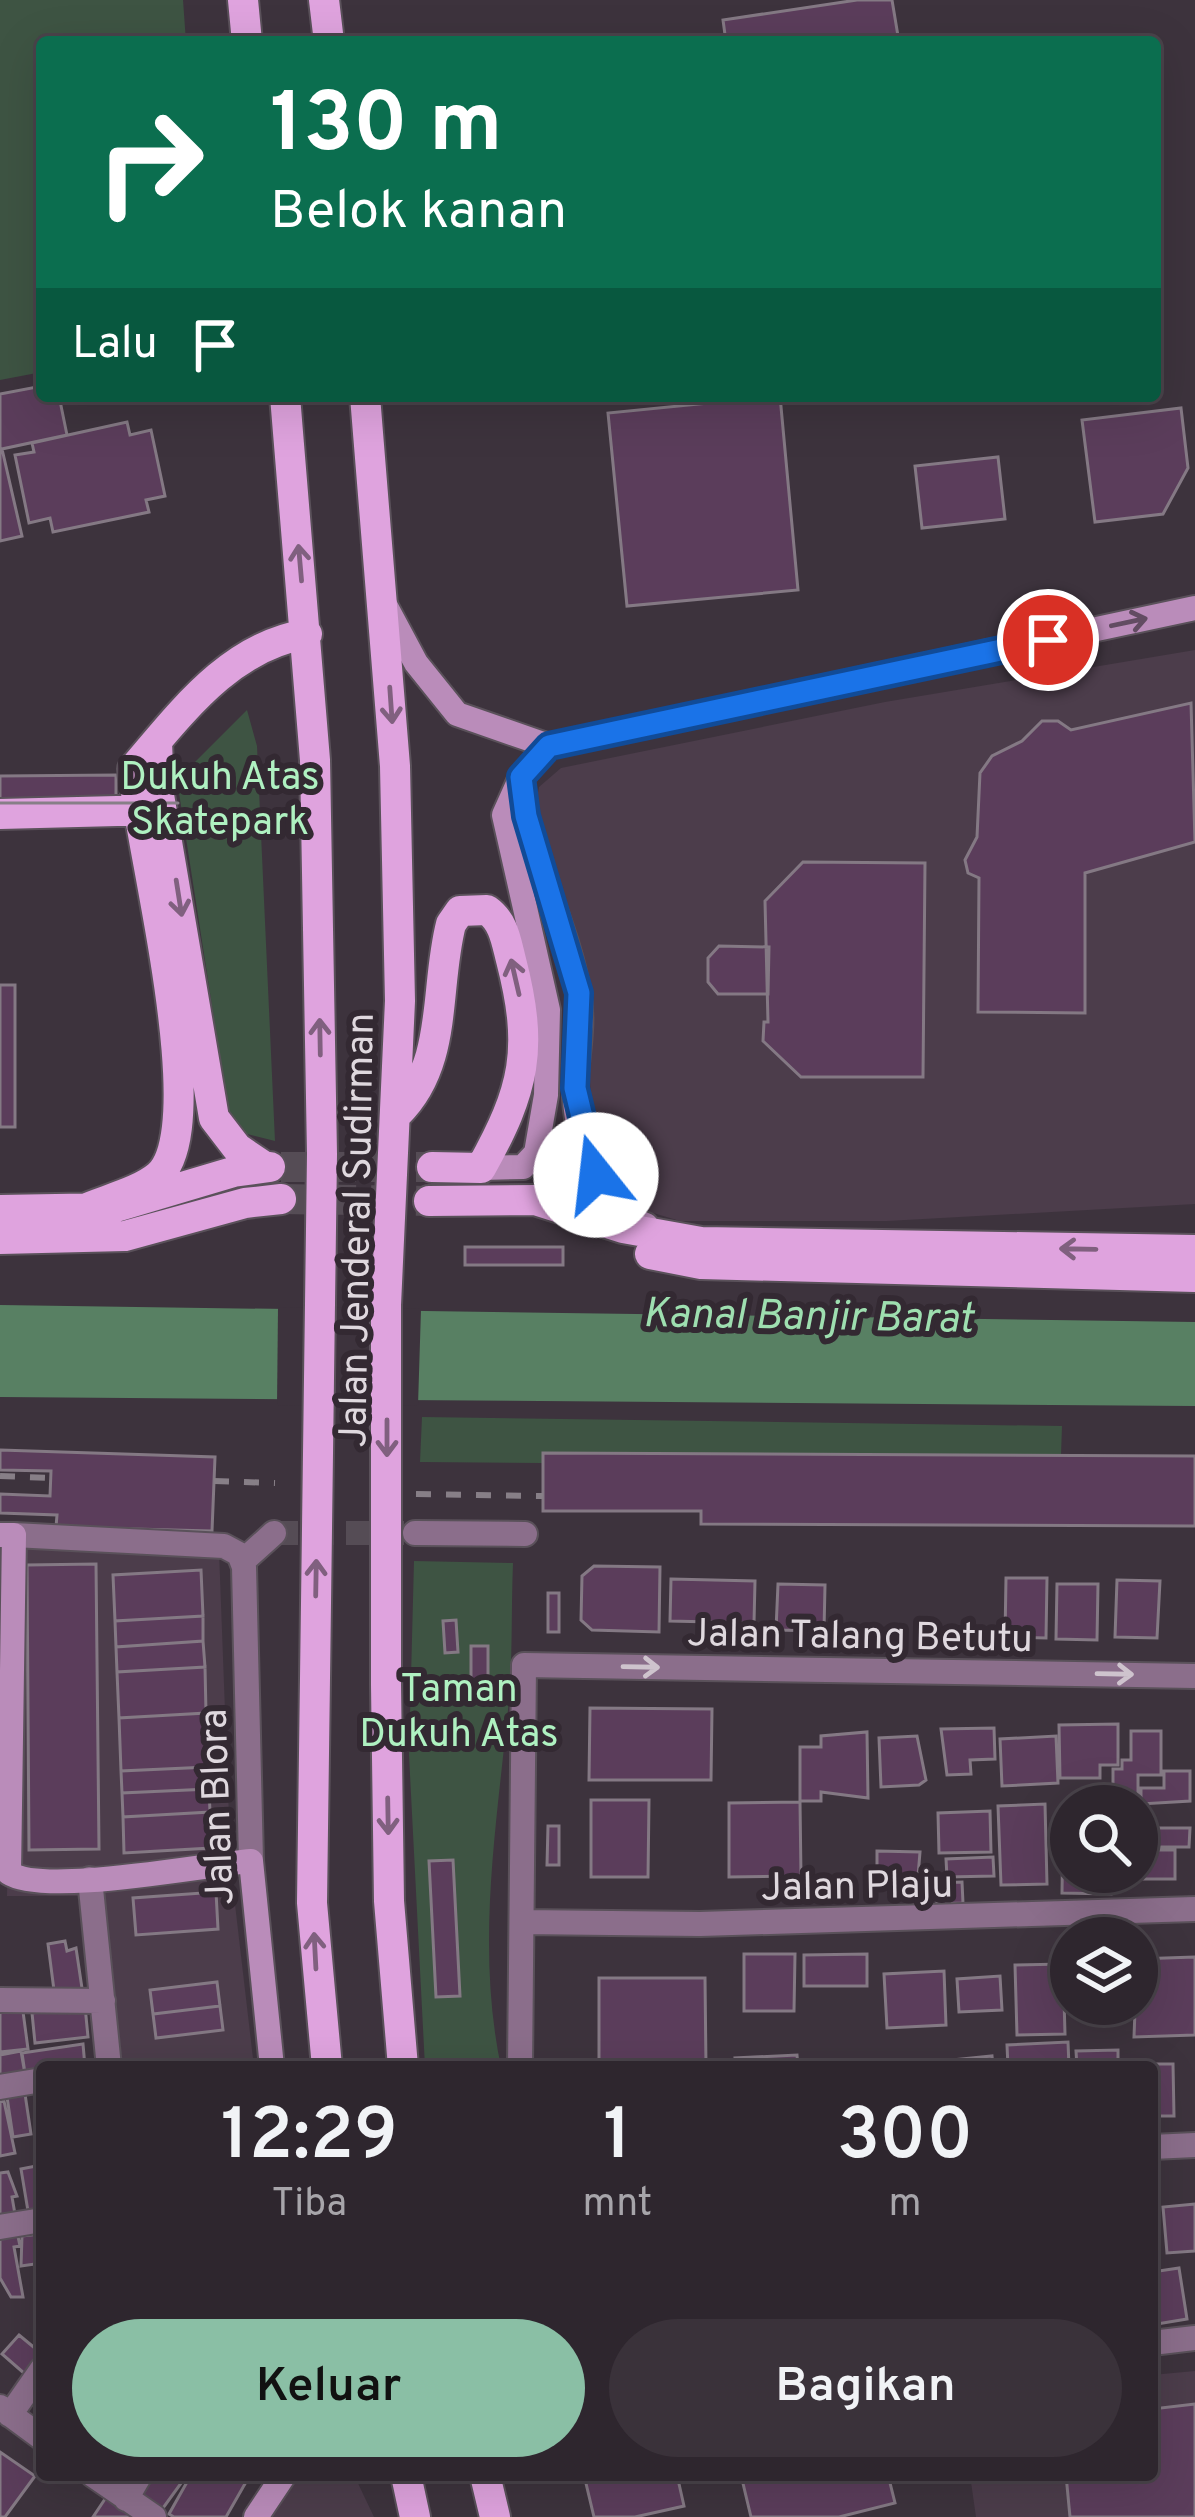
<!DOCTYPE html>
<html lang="id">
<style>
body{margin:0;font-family:Overpass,sans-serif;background:#3a323a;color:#f1f3f6;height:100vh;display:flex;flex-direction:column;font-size:45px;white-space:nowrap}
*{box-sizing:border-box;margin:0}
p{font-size:39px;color:#a7a5aa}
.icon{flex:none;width:66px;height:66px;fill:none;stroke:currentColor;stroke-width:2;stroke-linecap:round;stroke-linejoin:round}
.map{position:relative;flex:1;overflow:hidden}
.side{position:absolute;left:36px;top:2061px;width:1122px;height:420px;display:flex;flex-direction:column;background:#2e262e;border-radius:12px;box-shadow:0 12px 48px #0002,0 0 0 3px #49434a}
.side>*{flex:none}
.hud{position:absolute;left:36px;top:36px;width:1125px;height:366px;border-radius:12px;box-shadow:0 12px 48px #0002,0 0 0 3px #49434a;background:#0b6e4f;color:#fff;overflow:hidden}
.controls{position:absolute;left:1050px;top:1785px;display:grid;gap:24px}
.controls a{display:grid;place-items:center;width:108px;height:108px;border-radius:50%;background:#2e262e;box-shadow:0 12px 48px #0002,0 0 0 3px #49434a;font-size:60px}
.pin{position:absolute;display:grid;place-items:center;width:102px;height:102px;color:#fff;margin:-51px;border:6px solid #fff;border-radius:50%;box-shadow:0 3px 12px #0007}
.me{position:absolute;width:132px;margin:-66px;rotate:344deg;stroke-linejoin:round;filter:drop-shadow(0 0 9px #0008)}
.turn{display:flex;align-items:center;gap:42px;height:252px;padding:0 36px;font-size:54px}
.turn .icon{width:156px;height:156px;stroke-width:2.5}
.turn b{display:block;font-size:84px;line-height:102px}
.then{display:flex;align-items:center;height:114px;padding:0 36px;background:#0003;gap:24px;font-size:45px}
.eta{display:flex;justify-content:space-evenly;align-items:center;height:204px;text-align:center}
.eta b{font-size:72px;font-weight:600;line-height:84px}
.primary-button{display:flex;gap:24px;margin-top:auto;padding:24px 36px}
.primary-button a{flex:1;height:138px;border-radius:72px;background:#8abfa5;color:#111;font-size:48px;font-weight:600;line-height:138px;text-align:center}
.primary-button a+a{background:#3a323a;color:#f1f3f6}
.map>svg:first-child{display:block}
</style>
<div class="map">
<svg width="1195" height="2517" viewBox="0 0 1195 2517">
<rect width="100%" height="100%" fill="#3d333d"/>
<path fill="#4c3d4b" d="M1195 650V1204L887 1221H680L640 1209 620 1187 591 1098 585 1004 535 808 539 787 561 768 885 702Z
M0 1538 219 1551 231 1870 254 2067H109L95 1896H7L13 1567 0 1566Z
M1195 2371V2517H976L970 2475H1152V2375Z
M268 2475H354L374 2517H248Z"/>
<path fill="#3e5443" d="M0 0H183L186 42H42V372L0 380Z
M247 710 257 746 275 1141 243 1133 228 1109 177 780Z
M422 1417 1062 1426 1061 1455 544 1453 543 1463 420 1462Z
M414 1561 513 1563C511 1612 513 1662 508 1710 496 1830 476 1948 501 2067H425L409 1755Z"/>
<path fill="#588063" d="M0 1305 1195 1322V1406L0 1397Z"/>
<path fill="#3d333d" d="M278 1307 421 1309 418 1405 277 1406Z"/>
<path fill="#5b3d5b" stroke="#847984" stroke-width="3" d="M857 0H892L899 42H726L723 20Z
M42 386V396H59L67 435 2 449 22 536 0 541V394Z
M780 396 798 590 627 606 608 413Z
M1181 408 1188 468 1163 514 1095 522 1082 420Z
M127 422 130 435 151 430 165 496 146 500 149 512 53 532 50 518 29 523 15 455 34 452 32 443Z
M998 457 1005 519 922 528 915 466Z
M1191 703 1195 842 1085 873V1013L978 1012 979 878 968 873 965 860 977 837 980 773 992 756 1022 741 1042 721H1058L1071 730Z
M116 775V807L0 808V776Z
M803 862 925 863 923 1077H801L763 1041 764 1022H768L765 901Z
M719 946 769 947 768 994H718L708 982V958Z
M0 985H15V1127H0Z
M465 1247H563V1265H465Z
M0 1450 215 1457 212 1531 56 1527 57 1515 0 1513V1494L50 1496 51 1471 0 1470Z
M543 1453 1195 1456V1526L701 1524V1511H543Z
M96 1564 99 1849 29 1850 27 1565Z
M594 1566 660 1567 659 1632 592 1630 581 1620 582 1576Z
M201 1570 203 1616 115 1621 113 1575Z
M1006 1578H1047L1046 1638 1005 1637Z
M671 1579 755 1581 754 1623 670 1621Z
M1117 1580 1160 1581 1157 1638 1115 1637Z
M778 1584 825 1585 824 1631 776 1630Z
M1057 1584H1098L1097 1640 1056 1639Z
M548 1593H559V1632H548Z
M203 1616V1641L116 1647 115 1621Z
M456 1620 458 1652 445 1653 443 1621Z
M203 1641 205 1667 117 1672 116 1647Z
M471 1646H488V1697H471Z
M205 1667 206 1713 119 1718 117 1672Z
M590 1708 712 1709 711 1780H589Z
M206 1713 208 1767 121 1771 119 1718Z
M1118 1724V1765H1100V1778H1060L1059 1725Z
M994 1728 995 1759 970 1760 971 1774 947 1775 941 1729Z
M1131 1731H1161V1775H1138V1801H1113V1769H1122V1760H1131Z
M867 1732 868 1798 821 1792V1801H800V1747H821V1736Z
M917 1736 926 1780 919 1785 881 1787 879 1738Z
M1056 1736 1058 1783 1002 1786 1000 1739Z
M208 1767 209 1789 122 1793 121 1771Z
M1164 1771H1190V1801L1141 1804V1788H1164Z
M209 1789 210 1812 123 1817 122 1793Z
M591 1800H649L648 1877H591Z
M800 1802 801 1876 729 1877V1803Z
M1045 1804 1047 1884 1001 1885 998 1806Z
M1137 1809H1142V1828H1190L1189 1847H1137Z
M990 1811 991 1852 939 1853 938 1813Z
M210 1812 211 1848 124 1853 123 1817Z
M1063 1823H1071V1872H1111V1894L1062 1893Z
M548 1826H559V1865H547Z
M1137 1850H1175V1879H1131V1872H1137Z
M877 1851 920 1852 917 1888H877Z
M993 1857 994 1876 947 1877 946 1859Z
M453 1860 460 1996 436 1997 429 1861Z
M962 1882 963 1903 937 1904V1883Z
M216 1892 218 1929 136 1935 133 1898Z
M65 1941 67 1951 76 1948 83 1995 55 1998 48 1944Z
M744 1954H795L794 2011H744Z
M867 1954V1986H804V1955Z
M1195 1957V2035L1134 2037 1137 1959Z
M1063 1964 1065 2034 1017 2035 1015 1965Z
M944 1971 946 2025 887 2028 884 1974Z
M1000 1976 1002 2010 959 2012 957 1979Z
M599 1978H705L706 2067H599Z
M217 1982 220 2006 153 2014 150 1990Z
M22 2004 28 2049 0 2052V2006Z
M85 2006 88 2037 35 2043 32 2013Z
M220 2006 223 2030 156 2038 153 2014Z
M1068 2042 1069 2067H1008L1007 2045Z
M83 2044 85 2067H42V2078L26 2080 22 2053Z
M1118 2050V2067H1077L1076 2051Z
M21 2051 26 2080 0 2084V2055Z
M797 2055 798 2067H736L735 2058Z
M992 2056 993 2067H941V2061Z
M1126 2064H1173L1174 2116H1152V2067Z
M25 2094 31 2134 13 2137 7 2097Z
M4 2101 15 2153 0 2156V2102Z
M41 2165 42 2215 29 2217 21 2169Z
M8 2172 17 2196 12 2197 16 2220 0 2224V2173Z
M1195 2204V2251L1167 2253 1163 2207Z
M17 2232 20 2246 14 2247 23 2297H11L0 2278V2234Z
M40 2234 42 2263 21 2266 22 2236Z
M1179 2268 1187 2319 1157 2324 1152 2272Z
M19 2335 42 2354 25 2374 2 2354Z
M1195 2404V2517H1070L1066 2475H1152V2409Z
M0 2452 35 2476 5 2517H0Z
M148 2475H187L158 2515 132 2500Z
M191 2475H250L226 2517H174L169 2514Z
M584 2475H677L684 2506 635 2517H594Z
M741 2475H888L895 2503 839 2517H751Z
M109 2493 146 2517H93Z"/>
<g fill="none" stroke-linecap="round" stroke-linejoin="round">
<path stroke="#554c55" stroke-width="24" stroke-dasharray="24 12" stroke-linecap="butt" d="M274 1533H404"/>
<path stroke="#554c55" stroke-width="30" stroke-dasharray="30 15" stroke-linecap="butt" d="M281 1167H432
M281 1199 429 1201"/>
<defs>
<path id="street" d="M415 1533 525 1534
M14 1535 224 1546 239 1554 244 1567 251 1861
M243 1561 274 1533
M90 1879 109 2067
M522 1922 700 1924 1195 1909
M0 2000 103 2001
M520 2067 524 1665 1195 1676
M0 2087 42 2080
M1152 2147 1195 2145
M0 2227 42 2220
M1152 2343 1195 2338
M0 2407 42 2438
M10 2415 42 2369
M93 2475 154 2517
M126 2499 140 2475"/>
<path id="secondary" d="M384 603 416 663 457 714 549 746 1195 608
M521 777C524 852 566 919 578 992 584 1023 577 1054 575 1085 573 1133 596 1210 646 1225
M481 1168 523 1167 536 1153 546 1095 548 1010 504 815 521 777 549 746
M0 1535H14L9 1873C44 1896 202 1865 251 1861L272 2067
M256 2517 284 2475"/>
<path id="primary" d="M243 0 247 42
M324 0 329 42
M285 396 315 760 322 1154 312 1903 327 2067
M365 396 395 766 400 1001 386 1305V1685L389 1901 403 2067
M157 741 159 795 214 1118 237 1148 265 1167
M0 814 156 810
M397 1114C449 1063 434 990 451 924L460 911 487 910C504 922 506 941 511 960 534 1049 525 1089 481 1168L432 1167
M429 1201 535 1200 623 1228 701 1242 1195 1250
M0 1210 112 1208 233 1172 270 1167
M82 1210C104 1200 139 1192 158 1176 214 1127 139 846 133 769 182 712 230 646 307 634
M0 1239 125 1236 245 1203 281 1199
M650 1254 701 1264 1195 1277
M406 2475 415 2517
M485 2475 495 2517"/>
</defs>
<use href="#street" stroke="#5a515a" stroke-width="28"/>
<use href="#secondary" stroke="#5a515a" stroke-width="28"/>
<use href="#primary" stroke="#5a515a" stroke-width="34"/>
<use href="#street" stroke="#8b6e8b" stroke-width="24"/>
<use href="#secondary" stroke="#ba8cba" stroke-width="24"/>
<use href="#primary" stroke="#dfa3de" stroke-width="30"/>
<path stroke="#877f87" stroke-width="3" d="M0 803H178"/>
<path stroke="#877f87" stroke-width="6" stroke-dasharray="15 15" stroke-linecap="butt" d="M0 1476 50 1478
M214 1481 275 1483
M416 1494 543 1496"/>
</g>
<defs><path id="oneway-shaft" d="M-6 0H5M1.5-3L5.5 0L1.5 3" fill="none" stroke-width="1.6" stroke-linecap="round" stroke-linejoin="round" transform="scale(3)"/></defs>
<g stroke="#80607f">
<use href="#oneway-shaft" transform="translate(300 563) rotate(-95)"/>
<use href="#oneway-shaft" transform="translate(391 705) rotate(86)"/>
<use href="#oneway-shaft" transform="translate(179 898) rotate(81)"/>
<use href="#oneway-shaft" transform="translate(515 977) rotate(-103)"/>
<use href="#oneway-shaft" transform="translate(320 1037) rotate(-91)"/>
<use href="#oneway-shaft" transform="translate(1078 1249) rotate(-179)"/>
<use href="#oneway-shaft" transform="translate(387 1438) rotate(90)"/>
<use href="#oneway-shaft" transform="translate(316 1578) rotate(-89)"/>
<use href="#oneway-shaft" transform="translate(388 1816) rotate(89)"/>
<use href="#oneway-shaft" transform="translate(315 1951) rotate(-93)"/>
</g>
<use stroke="#624c62" href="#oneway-shaft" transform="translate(1129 622) rotate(-12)"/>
<g stroke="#cec3cd">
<use href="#oneway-shaft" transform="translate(641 1667) rotate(1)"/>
<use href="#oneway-shaft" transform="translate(1115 1674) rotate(1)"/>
</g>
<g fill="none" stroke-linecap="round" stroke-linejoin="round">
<defs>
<path id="route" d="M596 1175 575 1088 579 993 526 816 521 777 549 746 1048 640"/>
</defs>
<use href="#route" stroke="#114b97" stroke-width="30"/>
<use href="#route" stroke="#1a73e8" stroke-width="21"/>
</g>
<g text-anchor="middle" stroke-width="12" stroke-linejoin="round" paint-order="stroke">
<g font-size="39" fill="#aff1c1" stroke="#332932">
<text x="220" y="789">Dukuh Atas<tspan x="220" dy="45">Skatepark</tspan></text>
<text x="459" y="1701">Taman<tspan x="459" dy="45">Dukuh Atas</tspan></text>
</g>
<g font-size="39" fill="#dfd8de" stroke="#332932">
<text transform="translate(355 1230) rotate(-89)" y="14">Jalan Jenderal Sudirman</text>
<text transform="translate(860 1634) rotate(1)" y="14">Jalan Talang Betutu</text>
<text transform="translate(215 1807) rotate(-92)" y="14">Jalan Blora</text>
<text transform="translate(857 1884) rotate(-1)" y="14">Jalan Plaju</text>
</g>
<g font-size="42" font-style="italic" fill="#9edfb0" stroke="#332932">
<text transform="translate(808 1314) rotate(1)" y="15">Kanal Banjir Barat</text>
</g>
</g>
</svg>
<div class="controls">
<a><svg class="icon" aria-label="search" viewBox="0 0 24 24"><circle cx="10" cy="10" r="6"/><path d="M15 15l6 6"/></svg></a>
<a><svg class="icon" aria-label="layers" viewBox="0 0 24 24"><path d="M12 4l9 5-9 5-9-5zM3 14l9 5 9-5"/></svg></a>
</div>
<div class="pin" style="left:1048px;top:640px;background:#d93025"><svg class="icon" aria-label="arrive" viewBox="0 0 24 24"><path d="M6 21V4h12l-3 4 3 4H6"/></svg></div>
<svg class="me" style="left:596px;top:1175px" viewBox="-20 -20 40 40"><circle r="19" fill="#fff"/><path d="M0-13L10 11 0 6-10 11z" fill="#1a73e8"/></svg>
<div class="hud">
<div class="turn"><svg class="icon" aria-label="right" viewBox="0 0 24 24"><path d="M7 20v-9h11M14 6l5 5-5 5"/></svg><div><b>130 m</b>Belok kanan</div></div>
<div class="then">Lalu<svg class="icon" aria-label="arrive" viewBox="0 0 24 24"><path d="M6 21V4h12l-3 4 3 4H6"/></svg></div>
</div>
<section class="side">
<div class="eta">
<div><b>12:29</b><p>Tiba</p></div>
<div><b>1</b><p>mnt</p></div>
<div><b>300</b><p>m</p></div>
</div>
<div class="primary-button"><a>Keluar</a><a>Bagikan</a></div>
</section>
</div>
